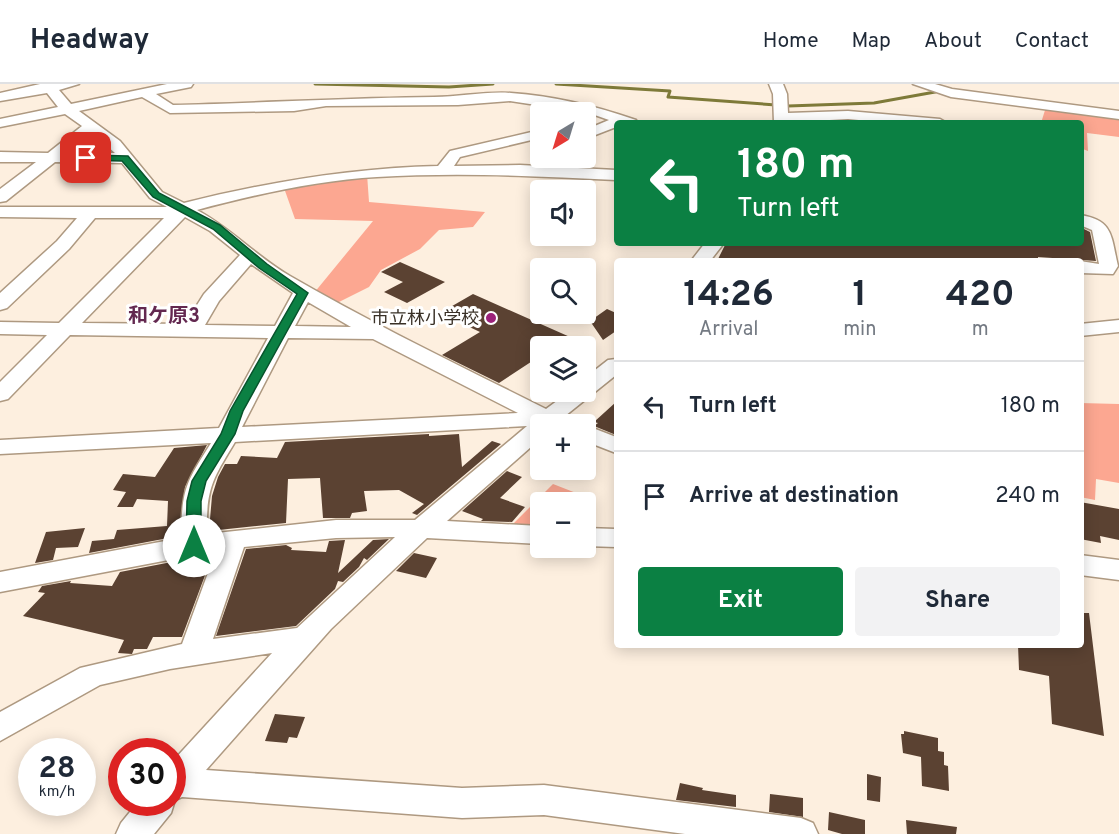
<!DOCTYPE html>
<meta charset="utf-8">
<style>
body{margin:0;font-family:Overpass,"Noto Sans JP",sans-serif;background:#f2f2f3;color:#1f2937;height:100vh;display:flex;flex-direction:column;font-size:22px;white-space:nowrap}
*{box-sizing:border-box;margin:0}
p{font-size:20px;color:#747a83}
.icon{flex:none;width:33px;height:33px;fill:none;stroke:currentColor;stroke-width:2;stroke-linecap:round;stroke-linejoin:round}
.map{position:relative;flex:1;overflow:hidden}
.drawer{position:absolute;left:614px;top:174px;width:470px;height:390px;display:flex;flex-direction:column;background:#fff;border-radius:6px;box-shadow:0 3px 15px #0003}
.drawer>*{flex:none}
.hud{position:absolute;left:614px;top:36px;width:470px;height:126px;border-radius:6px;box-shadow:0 3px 15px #0003;background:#0b8043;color:#fff;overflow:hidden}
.needle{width:39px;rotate:218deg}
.buttons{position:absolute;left:530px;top:18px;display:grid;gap:12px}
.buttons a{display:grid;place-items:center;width:66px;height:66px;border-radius:6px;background:#fff;box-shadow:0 3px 15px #0003;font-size:30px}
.speed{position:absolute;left:18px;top:654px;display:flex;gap:12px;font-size:30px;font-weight:700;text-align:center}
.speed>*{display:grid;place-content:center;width:78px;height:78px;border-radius:50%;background:#fff;box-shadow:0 3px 15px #0003;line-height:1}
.speed small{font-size:15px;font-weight:400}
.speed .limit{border:9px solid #d22;background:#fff;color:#111}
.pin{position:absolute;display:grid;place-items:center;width:51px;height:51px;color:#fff;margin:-26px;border-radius:12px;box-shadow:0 3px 9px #0006}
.me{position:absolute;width:66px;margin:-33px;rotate:0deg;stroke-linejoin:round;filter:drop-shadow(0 0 4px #0008)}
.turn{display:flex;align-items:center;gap:21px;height:126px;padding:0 24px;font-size:27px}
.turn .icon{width:78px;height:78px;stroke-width:2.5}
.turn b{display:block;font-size:42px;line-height:51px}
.eta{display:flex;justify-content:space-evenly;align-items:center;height:102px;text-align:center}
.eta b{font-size:36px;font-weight:700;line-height:42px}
.action{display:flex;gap:12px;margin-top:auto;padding:12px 24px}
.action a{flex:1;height:69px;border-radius:6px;background:#0b8043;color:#fff;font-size:24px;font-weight:700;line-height:69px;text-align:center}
.action a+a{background:#f2f2f3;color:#1f2937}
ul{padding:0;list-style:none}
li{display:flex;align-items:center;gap:18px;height:90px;padding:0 24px;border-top:2px solid #e0e1e3}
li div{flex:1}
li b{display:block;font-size:22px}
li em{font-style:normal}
header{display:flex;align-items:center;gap:36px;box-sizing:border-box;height:84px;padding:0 30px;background:#fff;border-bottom:2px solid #e0e1e3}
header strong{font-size:28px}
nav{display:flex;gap:33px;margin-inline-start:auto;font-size:21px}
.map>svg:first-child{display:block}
</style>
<header>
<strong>Headway</strong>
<nav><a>Home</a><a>Map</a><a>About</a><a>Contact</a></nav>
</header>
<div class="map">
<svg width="1119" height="750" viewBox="0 0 1119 750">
<rect width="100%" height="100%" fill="#fdefdf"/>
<path fill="#fca791" d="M1046 23 1119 33V53L1087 49 1088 67 1080 64V39H1041Z
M367 90 369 118 485 128 473 143 439 146 420 165 381 186 369 203 335 220 314 209 373 137 295 135 284 104Z
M1080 319 1119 320V399L1096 395 1095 416 1080 413Z
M553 400 589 414 585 419 540 418V446L509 444Z"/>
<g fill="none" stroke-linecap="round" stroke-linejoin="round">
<path stroke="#7e7a39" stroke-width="3" d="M315 0 449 3 493 0
M556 0 670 7 668 13 776 21
M788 22 874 19 935 8"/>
</g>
<path fill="#5b4232" d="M1080 143 1090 148 1096 177 1038 173V177H717L726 159H1080Z
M400 178 445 198 407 219 384 208 403 198 381 188Z
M473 210 570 253 555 262H540V272L499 299 442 271 480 248 440 229Z
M607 225 616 229V247L603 256 590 237Z
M616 318V351L594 342 598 339 594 338Z
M429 350V352L459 350 462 383 492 357 501 360 417 431 412 429 424 420 399 406 364 407 367 427 352 429 350 434H323L320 394 288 395 286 439 209 447 212 412 218 393 225 380H237L241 372 277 374 285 358Z
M207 361 185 403 179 452 89 469 92 457 114 455 117 446 167 442 168 417 137 415 133 423H117L126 408 113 406 123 390 155 393 174 364Z
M507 387 522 393 500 414 525 423 512 438 481 437 483 435 462 427Z
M1080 418 1119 425V456L1100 452 1101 459 1080 455Z
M85 444 78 463 56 464 53 476 35 479 46 448Z
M389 455 367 476 364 474 359 483 343 498 338 497 335 505 296 542 216 552 246 465 286 461 292 464 291 466 326 468 329 457 345 456 338 489 373 456Z
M414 469 437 474 426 494 396 487Z
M213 470 182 553H153L147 565H134L132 570 118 569 124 556 23 532 45 509 38 508 42 502 71 497 70 499 112 502 120 488Z
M1080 529H1089L1104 652 1052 640 1049 592 1019 586 1018 561H1080Z
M275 630 305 633 297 654 289 653 287 659 265 657Z
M904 647 938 654V667L944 668V681L948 682 949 707 922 702 921 673 903 669 901 650H904Z
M867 690 881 693 880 718 867 716Z
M680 699 703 704 702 706 736 711V723L676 716Z
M770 710 803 714V733L769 728Z
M829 728 865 736V750H842L828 746Z
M906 736 957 743 956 750H907Z"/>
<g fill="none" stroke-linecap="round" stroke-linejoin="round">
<defs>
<path id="minor" d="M40 0H79L59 6 71 20 167 0H193L191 3 156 10 173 21C260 19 346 14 434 13 459 13 486 7 511 9 554 12 596 22 636 36L638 39H616V43L585 55V46L609 36 589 29 510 17 458 21 326 22 294 27 170 29 142 13 79 27 120 57 162 108 184 119C268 98 352 84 438 82L450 67 540 46V54L460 73 454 82 520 81 616 86V96C537 92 457 88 377 93 319 96 253 111 197 126 231 144 257 173 290 192 373 240 460 282 546 325L569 308H585V294L608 276 616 275V291L565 332 575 335 578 340H540V355L447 437 540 442V460L427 454 331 545 206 686 462 704 544 701 801 734 813 739 818 750H685L544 731 462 734 182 713 175 716 171 729 154 750H116L121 739 138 718H172V678L272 569 170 585 100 601 0 657V628L80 584 182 560 216 467 0 508V488L181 454C182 405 185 400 211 359L0 370V356L219 344 268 254 70 251 8 315 0 317V298L47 251 0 250V238L59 239 164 134H95L69 165 7 224 0 226V209L57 157 77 134 0 133V123H167L150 114 122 79 55 78 6 117 0 118V105L36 78H0V68L48 69 82 42 65 30 0 43V35L58 23 47 9 0 17V9ZM92 49 115 69H67ZM185 133 210 147 240 171 204 210 185 240 82 239ZM251 180 293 209 275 242 205 241 219 217ZM308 218 351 243 295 242ZM288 254 373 255 518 329 242 343ZM527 342 415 436H336L207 450C206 405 212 396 235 358ZM395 453 297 544 213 555 244 463 336 454Z
M769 0H783L787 10 788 29 848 27 940 35 947 39H891L848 35 774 39 773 10Z
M913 0H935L952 5 1119 27V35L951 13Z
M1080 131C1114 136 1111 153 1118 182L1113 190 1080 189V177L1099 180 1092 146 1080 141Z
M705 159H724L710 177H691Z
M1119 236V248L1080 252V240Z
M585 341 616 353V369L585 357Z
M585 444 616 445V463L585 462Z
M1080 471 1119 476V496L1080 491Z"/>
</defs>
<use href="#minor" stroke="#ae9981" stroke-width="3"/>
<use href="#minor" fill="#fff" fill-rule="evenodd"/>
</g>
<path fill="#0b8043" stroke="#07532c" stroke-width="1.5" d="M86 71 128 72 159 109 220 141 267 180 308 209 243 327 235 350 206 397 201 417V462L194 468 186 462 187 417 192 397 221 350 230 327 297 210 259 184 213 145 153 113 122 77 83 76V72Z"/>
<circle fill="#9c227a" stroke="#fff" stroke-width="2" cx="491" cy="234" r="6"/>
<g text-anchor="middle" stroke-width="6" stroke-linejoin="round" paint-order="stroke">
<g font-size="18" fill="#393026" stroke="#fff" text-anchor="end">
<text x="479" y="240">市立林小学校</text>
</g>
<g font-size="20" font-weight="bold" fill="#632850" stroke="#fff">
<text x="164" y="238">和ケ原3</text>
</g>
</g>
</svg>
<div class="buttons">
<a><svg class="needle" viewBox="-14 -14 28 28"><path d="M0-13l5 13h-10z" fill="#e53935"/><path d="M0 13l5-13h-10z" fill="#747a83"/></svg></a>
<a><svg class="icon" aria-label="sound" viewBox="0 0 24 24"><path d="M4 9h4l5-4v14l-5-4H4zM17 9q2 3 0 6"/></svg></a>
<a><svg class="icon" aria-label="search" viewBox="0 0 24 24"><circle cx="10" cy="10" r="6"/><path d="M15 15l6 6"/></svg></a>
<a><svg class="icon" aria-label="layers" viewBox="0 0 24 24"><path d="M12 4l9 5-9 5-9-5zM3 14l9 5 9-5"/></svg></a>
<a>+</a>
<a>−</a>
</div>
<div class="speed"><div>28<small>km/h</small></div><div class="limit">30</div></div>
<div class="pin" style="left:86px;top:74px;background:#d93025"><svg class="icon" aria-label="arrive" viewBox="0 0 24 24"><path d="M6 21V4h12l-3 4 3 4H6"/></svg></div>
<svg class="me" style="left:194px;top:462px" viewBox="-20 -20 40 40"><circle r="19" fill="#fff"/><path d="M0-13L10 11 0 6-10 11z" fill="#0b8043"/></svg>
<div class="hud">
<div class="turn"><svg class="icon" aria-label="left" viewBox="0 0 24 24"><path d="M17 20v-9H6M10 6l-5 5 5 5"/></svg><div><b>180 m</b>Turn left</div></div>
</div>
<section class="drawer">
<div class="eta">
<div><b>14:26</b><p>Arrival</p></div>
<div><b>1</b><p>min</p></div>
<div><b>420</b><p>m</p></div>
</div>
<ul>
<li><svg class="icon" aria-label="left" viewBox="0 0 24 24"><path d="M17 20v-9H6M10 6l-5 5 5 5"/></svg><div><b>Turn left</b></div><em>180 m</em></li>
<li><svg class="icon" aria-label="arrive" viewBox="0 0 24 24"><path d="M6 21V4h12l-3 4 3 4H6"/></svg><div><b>Arrive at destination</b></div><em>240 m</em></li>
</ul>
<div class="action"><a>Exit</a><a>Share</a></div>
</section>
</div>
